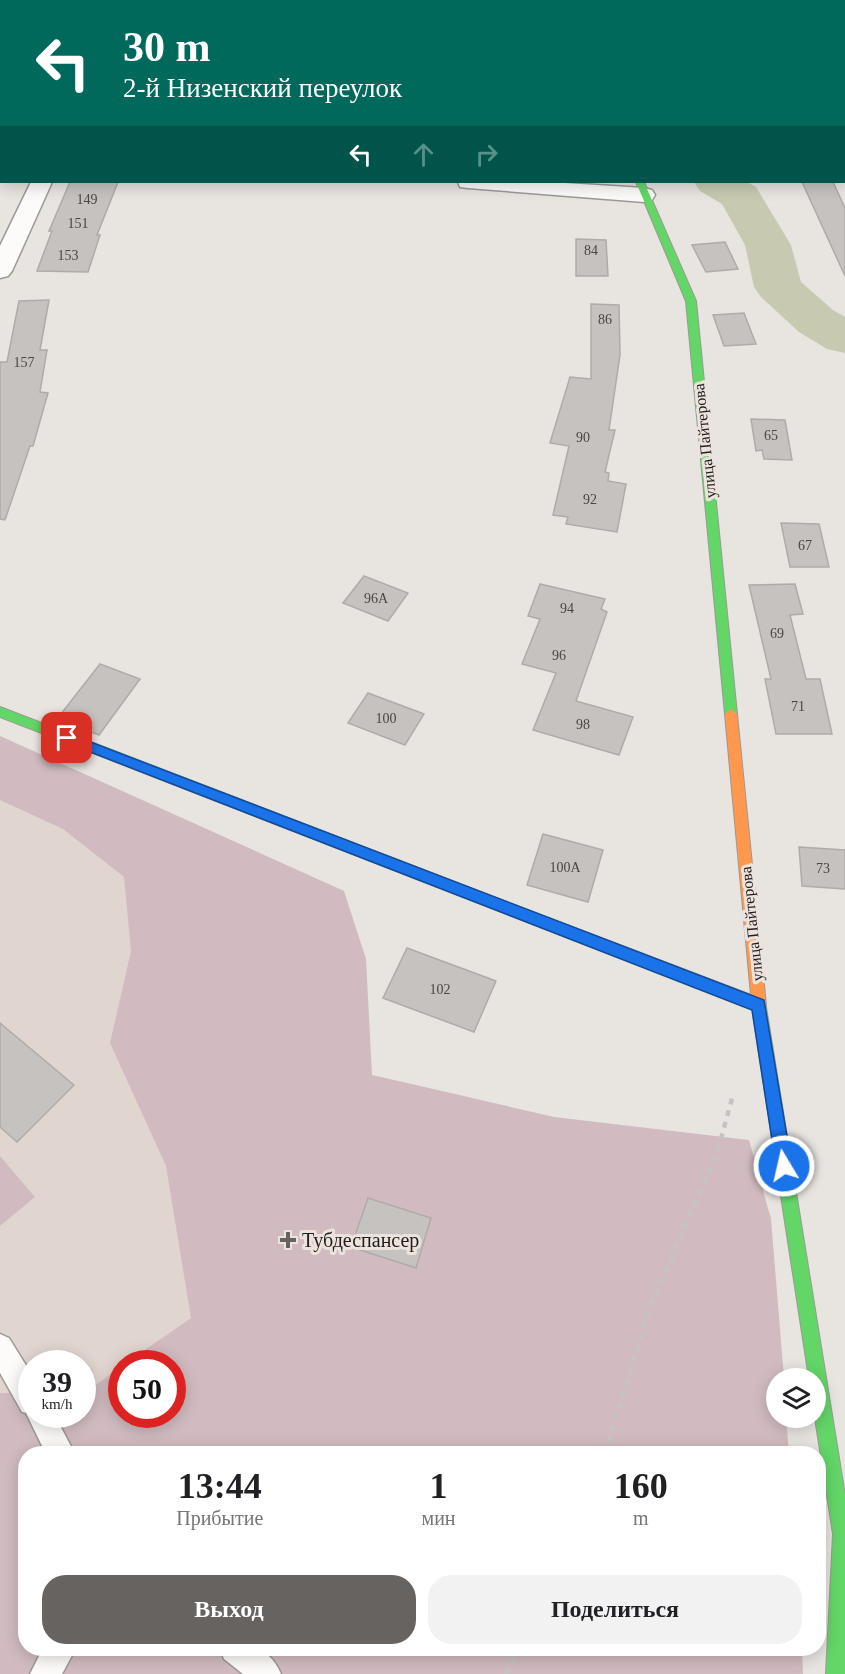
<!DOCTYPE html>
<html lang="ru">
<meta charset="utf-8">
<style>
body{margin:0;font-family:"Times New Roman",serif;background:#f2f2f2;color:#202124;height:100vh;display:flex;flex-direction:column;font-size:22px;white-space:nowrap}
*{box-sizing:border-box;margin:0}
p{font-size:20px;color:#757577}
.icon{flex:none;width:33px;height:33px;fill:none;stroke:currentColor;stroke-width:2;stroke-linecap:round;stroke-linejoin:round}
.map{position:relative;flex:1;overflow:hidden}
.side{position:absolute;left:18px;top:1446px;width:808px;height:210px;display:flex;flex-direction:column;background:#fff;border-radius:24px;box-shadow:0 3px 15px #0003}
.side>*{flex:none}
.banner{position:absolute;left:0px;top:0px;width:846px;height:183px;box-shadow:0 3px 15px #0003;background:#00695c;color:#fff;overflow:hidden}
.fabs{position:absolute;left:766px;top:1368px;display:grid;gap:12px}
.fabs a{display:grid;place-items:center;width:60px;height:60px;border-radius:50%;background:#fff;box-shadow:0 3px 15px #0003;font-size:30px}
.speed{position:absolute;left:18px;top:1350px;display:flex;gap:12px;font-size:30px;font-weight:700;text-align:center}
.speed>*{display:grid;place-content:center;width:78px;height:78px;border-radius:50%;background:#fff;box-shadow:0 3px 15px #0003;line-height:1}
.speed small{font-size:15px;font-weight:400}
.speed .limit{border:9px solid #d22;background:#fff;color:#111}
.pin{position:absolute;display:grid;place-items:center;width:51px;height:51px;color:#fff;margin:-26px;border-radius:12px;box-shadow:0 3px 9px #0006}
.me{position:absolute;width:66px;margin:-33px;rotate:351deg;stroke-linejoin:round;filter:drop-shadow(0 0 4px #0008)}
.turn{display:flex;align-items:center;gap:21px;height:126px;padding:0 24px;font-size:27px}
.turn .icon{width:78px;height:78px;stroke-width:2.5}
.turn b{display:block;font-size:42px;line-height:51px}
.lanes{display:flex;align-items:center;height:57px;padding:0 24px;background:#0003;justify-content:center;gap:30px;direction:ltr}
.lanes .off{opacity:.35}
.eta{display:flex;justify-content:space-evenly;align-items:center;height:102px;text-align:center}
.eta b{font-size:36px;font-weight:800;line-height:42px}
.button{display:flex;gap:12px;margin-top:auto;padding:12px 24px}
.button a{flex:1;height:69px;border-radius:24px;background:#666360;color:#fff;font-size:24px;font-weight:800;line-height:69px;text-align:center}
.button a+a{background:#f2f2f2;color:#202124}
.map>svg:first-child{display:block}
</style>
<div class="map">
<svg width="845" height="1674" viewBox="0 0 845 1674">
<rect width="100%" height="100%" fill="#e8e4e0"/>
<path fill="#e1d6cf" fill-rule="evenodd" d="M0 736 344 891 372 1075 554 1117 612 1453 26 1454V1648L0 1674ZM32 1364H82V1414H32ZM122 1364H172V1414H122Z"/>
<path fill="#d1bbc0" d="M0 736 344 891 366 959 372 1075 554 1117 749 1140 771 1219 784 1378H777V1418H786L789 1453 26 1454V1648H802L803 1674H0V1393H31L32 1414H82L83 1394 121 1367 122 1414H172V1364L126 1363 191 1318 166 1166 110 1043 131 951 124 877 63 829 0 800Z
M0 1156 35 1197 0 1226Z"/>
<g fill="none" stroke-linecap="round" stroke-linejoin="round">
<path fill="#c7cab0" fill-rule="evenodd" d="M616 0H654L615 2Z
M694 182H747L756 187 791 245 801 282 833 310 845 317V353L827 349 799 332 761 297 754 287 745 245 722 204 700 191Z"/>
</g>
<path fill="#c5c2bf" stroke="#aeaca8" stroke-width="1.5" d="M70 182H118L97 235H100L88 272 37 271 52 231H49Z
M802 182H833L845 208V276Z
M576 239 606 240 608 276H576Z
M725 242 738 269 706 272 692 245Z
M49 300 40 350H47L40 392 48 393 33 446H30L5 520 0 519V362H7L19 301Z
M591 304 619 305 620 355 609 430H615L605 472 609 473 608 481 626 484 617 532 566 524 568 517 553 515 569 446 550 443 570 377 591 379Z
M744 313 756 344 724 346 713 315Z
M751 419 785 420 792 460 764 459 762 450 756 451Z
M781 523 819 524 829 567H790Z
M364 576 408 593 388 621 343 603Z
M540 584 605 599 601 609 607 612 576 701 633 717 619 755 533 730 556 673 522 664 540 619 528 616Z
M795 584 803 614 790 615 806 679H820L832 734H776L765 679H771L749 585Z
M100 664 140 679 99 735 57 719Z
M368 693 424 714 405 745 348 723Z
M543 834 603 850 588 902 527 885Z
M799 847 845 850V889L802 886Z
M407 948 496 981 474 1032 383 998Z
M0 1023 74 1085 17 1142 0 1127Z
M368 1198 431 1218 416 1268 351 1247Z"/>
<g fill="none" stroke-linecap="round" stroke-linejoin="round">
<defs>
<path id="lane" d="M0 1334 9 1338 32 1375V1414H54L75 1454H46L26 1413 22 1412 0 1373Z
M43 1648H76L62 1674H30Z
M220 1648C248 1648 268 1643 281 1674H243L224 1659Z"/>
<path id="street" d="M112 0H130L111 2Z
M31 182H52L12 271 8 276 0 278V246Z
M458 182H549L644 188 652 190 655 195 652 200 644 202 468 188 460 187Z"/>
<path id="fast" d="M636 182H644L696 301 737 714 731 719 725 714 686 301Z
M0 707 551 919 553 923 551 927 546 929 541 927 0 717Z
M759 1000 764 1002 766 1007 845 1495V1674H826L833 1534 815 1418 816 1378H809L752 1007 754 1002Z"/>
<path id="slow" d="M731 709 737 714 766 1005 764 1012 759 1014 753 1009 541 927 539 923 541 919 546 917 751 995 725 714Z"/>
<path id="jam" d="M604 0H612V2H604Z"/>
</defs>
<use href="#lane" stroke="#9c9996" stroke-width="3"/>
<use href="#street" stroke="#9c9996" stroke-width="3"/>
<use href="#fast" stroke="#9c9996" stroke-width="2"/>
<use href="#slow" stroke="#9c9996" stroke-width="2"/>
<use href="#jam" stroke="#9c9996" stroke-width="2"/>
<path stroke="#c5c4c2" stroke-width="4.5" stroke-dasharray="6 6" stroke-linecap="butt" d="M605 1454 650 1308 717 1153 733 1095
M506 1674 520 1648"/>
<use href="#lane" fill="#fcfbfa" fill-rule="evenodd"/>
<use href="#street" fill="#fcfbfa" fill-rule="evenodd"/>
<use href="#fast" fill="#63d668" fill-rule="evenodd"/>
<use href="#slow" fill="#ff974d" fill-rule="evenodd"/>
<use href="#jam" fill="#b3261e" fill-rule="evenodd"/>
</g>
<path fill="#1a73e8" stroke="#114b97" stroke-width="1.5" d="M67 733 764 1000 792 1166 790 1172 784 1174 778 1172 776 1166 752 1010 62 741 60 738Z"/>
<path fill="#666360" stroke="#ece3dd" stroke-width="2" d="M285 1231h6v6h6v6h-6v6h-6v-6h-6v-6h6z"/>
<g text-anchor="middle" stroke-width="6" stroke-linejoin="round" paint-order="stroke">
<g font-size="14" fill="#494644">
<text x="87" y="204">149</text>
<text x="78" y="228">151</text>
<text x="591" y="255">84</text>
<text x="68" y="260">153</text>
<text x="605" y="324">86</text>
<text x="24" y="367">157</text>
<text x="771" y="440">65</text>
<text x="583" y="442">90</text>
<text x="590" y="504">92</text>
<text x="805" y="550">67</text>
<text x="376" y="603">96А</text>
<text x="567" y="613">94</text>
<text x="777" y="638">69</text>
<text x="559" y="660">96</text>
<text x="798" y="711">71</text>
<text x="386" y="723">100</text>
<text x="583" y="729">98</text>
<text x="565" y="872">100А</text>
<text x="823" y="873">73</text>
<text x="440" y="994">102</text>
</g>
<g font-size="16" fill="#201d1b" stroke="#ece3dd">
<text transform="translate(704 441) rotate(-96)" y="6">улица Пайтерова</text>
<text transform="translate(751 924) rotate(-96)" y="6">улица Пайтерова</text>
</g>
<g font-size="20" fill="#201d1b" stroke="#ece3dd" text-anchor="start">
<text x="302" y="1247">Тубдеспансер</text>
</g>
</g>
</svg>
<div class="fabs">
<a><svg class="icon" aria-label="layers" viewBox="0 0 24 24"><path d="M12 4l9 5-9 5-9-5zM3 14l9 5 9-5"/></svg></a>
</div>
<div class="speed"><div>39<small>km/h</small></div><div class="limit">50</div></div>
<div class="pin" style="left:67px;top:738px;background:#d93025"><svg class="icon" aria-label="arrive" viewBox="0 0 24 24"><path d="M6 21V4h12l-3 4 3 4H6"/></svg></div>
<svg class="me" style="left:784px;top:1166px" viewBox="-20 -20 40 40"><circle r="17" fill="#1a73e8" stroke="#fff" stroke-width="3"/><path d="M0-11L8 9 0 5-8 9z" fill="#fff"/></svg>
<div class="banner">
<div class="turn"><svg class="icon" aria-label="left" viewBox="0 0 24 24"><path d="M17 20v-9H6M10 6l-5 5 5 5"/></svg><div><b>30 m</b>2-й Низенский переулок</div></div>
<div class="lanes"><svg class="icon" aria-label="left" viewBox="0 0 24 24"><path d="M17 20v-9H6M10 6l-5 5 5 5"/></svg><svg class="icon off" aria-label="ahead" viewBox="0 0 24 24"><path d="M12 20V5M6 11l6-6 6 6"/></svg><svg class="icon off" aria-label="right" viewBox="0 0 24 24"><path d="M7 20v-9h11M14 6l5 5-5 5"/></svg></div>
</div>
<section class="side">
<div class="eta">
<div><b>13:44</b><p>Прибытие</p></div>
<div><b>1</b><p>мин</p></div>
<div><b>160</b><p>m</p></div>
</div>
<div class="button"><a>Выход</a><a>Поделиться</a></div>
</section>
</div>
